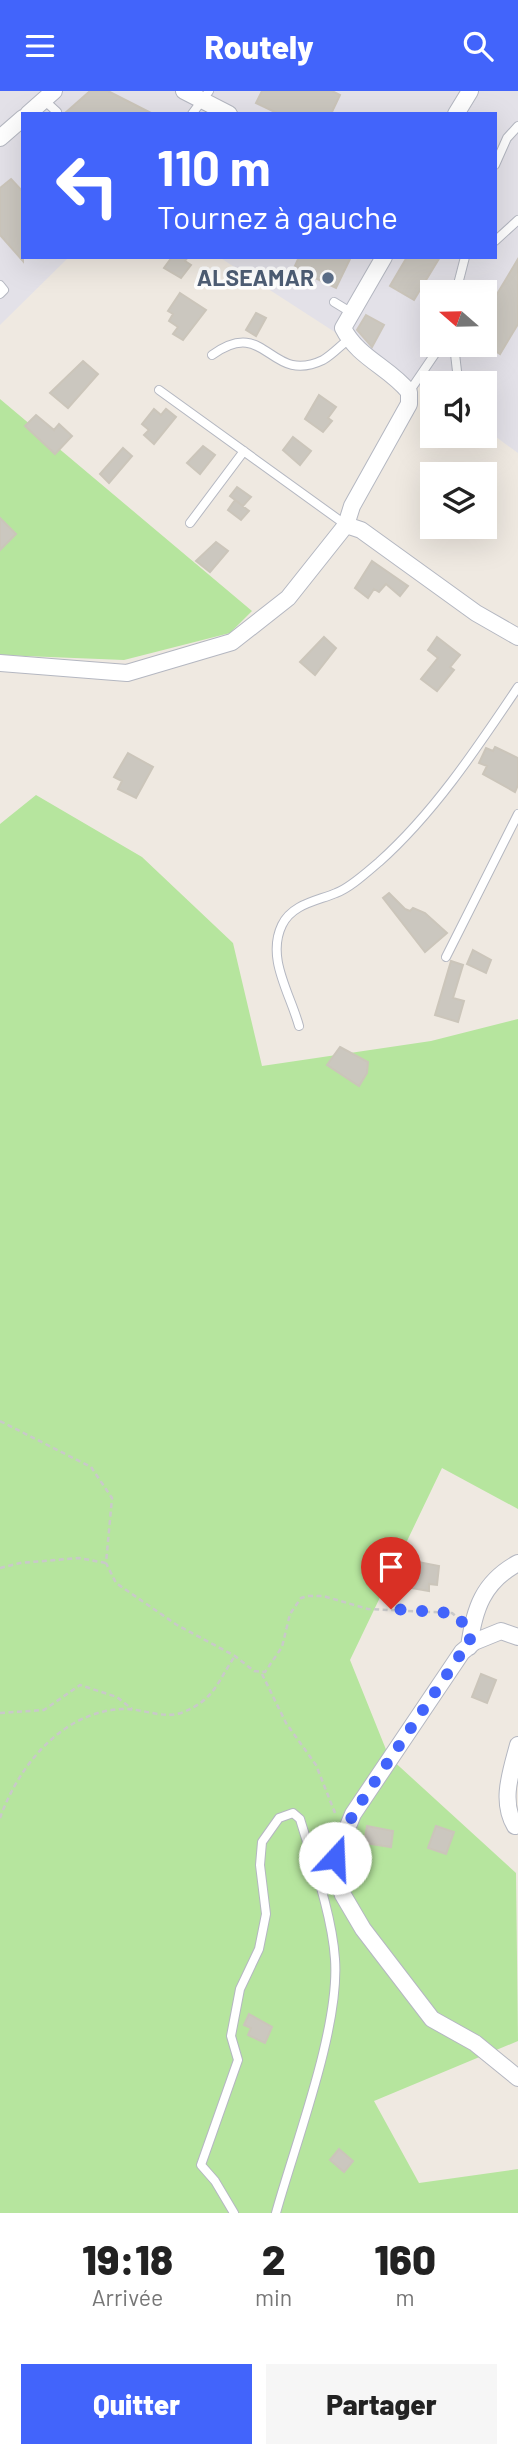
<!DOCTYPE html>
<html lang="fr">
<meta charset="utf-8">
<style>
body{margin:0;font-family:Barlow,sans-serif;background:#f6f6f6;color:#222;height:100vh;display:flex;flex-direction:column;font-size:26px;white-space:nowrap}
*{box-sizing:border-box;margin:0}
p{font-size:23px;color:#767676}
.icon{flex:none;width:38px;height:38px;fill:none;stroke:currentColor;stroke-width:2;stroke-linecap:round;stroke-linejoin:round}
.map{position:relative;height:2122px;overflow:hidden}
.details{display:flex;flex-direction:column;background:#fff;flex:1}
.details>*{flex:none}
.hud{position:absolute;left:21px;top:21px;width:476px;height:147px;border-radius:0px;box-shadow:0 7px 28px #0002;background:#4264fb;color:#fff;overflow:hidden}
.needle{width:46px;rotate:290deg}
.fabs{position:absolute;left:420px;top:189px;display:grid;gap:14px}
.fabs a{display:grid;place-items:center;width:77px;height:77px;border-radius:0px;background:#fff;box-shadow:0 7px 28px #0002;font-size:35px}
.pin{position:absolute;display:grid;place-items:center;width:60px;height:60px;color:#fff;margin:-72px -30px;border-radius:50% 50% 50% 0;rotate:-45deg;box-shadow:0 0 7px #0007}
.pin .icon{rotate:45deg}
.me{position:absolute;width:77px;margin:-38px;rotate:20deg;stroke-linejoin:round;filter:drop-shadow(0 0 5px #0008)}
.turn{display:flex;align-items:center;gap:24px;height:147px;padding:0 21px;font-size:32px}
.turn .icon{width:91px;height:91px;stroke-width:2.5}
.turn b{display:block;font-size:49px;line-height:60px}
.eta{display:flex;justify-content:space-evenly;align-items:center;height:119px;text-align:center}
.eta b{font-size:42px;font-weight:800;line-height:49px}
.cta{display:flex;gap:14px;margin-top:auto;padding:14px 21px}
.cta a{flex:1;height:80px;border-radius:0px;background:#4264fb;color:#fff;font-size:28px;font-weight:800;line-height:80px;text-align:center}
.cta a+a{background:#f6f6f6;color:#222}
header{display:flex;justify-content:space-between;align-items:center;height:91px;padding:0 21px;background:#4264fb;color:#fff;font-size:32px;font-weight:800}
.map>svg:first-child{display:block}
</style>
<header><svg class="icon" aria-label="menu" viewBox="0 0 24 24"><path d="M4 6h16M4 12h16M4 18h16"/></svg>Routely<svg class="icon" aria-label="search" viewBox="0 0 24 24"><circle cx="10" cy="10" r="6"/><path d="M15 15l6 6"/></svg></header>
<div class="map">
<svg width="518" height="2122" viewBox="0 0 518 2122">
<rect width="100%" height="100%" fill="#efe9e1"/>
<path fill="#e3e1e8" fill-rule="evenodd" d="M0 0H518V362L485 338V292H432V304L219 166H495V23H23V166H69L0 234ZM432 201H485V254H432Z"/>
<path fill="#b6e59e" d="M0 308 252 520 230 542 124 569 0 564Z
M36 704 142 766 233 852 262 975 431 950 518 928V1418L442 1377 350 1569 389 1666 516 1782 518 1950 374 2010 419 2092 518 2078V2122H0V733Z"/>
<path fill="#cbc7bf" stroke="#cbc5ba" stroke-width="2" d="M90 0H108L153 23H64Z
M262 0H332L340 4 331 23H279L256 12Z
M11 88 23 101V170L0 144V97Z
M172 166H188L185 170 191 174 181 187 164 177Z
M299 166H351L336 197 294 177Z
M407 166H440L414 209 390 195Z
M518 168V233L500 263 485 253V223Z
M180 202 206 219 183 249 173 243 178 236 169 230 173 223 168 220Z
M256 222 266 227 256 245 246 239Z
M366 224 384 234 372 256 357 239Z
M83 270 98 283 68 317 50 302Z
M319 304 336 316 328 327 332 330 323 341 305 328Z
M154 318 161 324 166 318 176 326 154 353 144 344 149 339 142 333Z
M36 324 54 339 59 333 72 345 55 363 25 335Z
M293 346 311 360 300 374 283 359Z
M203 355 215 364 200 383 187 372Z
M123 357 132 365 109 392 100 383Z
M237 396 251 406 243 415 230 405Z
M235 409 249 420 241 429 228 419Z
M0 427 16 443 0 459Z
M216 451 228 460 210 481 196 470Z
M372 470 408 495 400 505 386 493 379 501 374 498 368 507 355 497Z
M324 546 336 557 315 584 300 571Z
M437 546 460 564 450 576 454 579 437 600 421 588 438 567 428 559Z
M495 656 518 667V694L515 701 483 683 487 675 479 672 486 657 493 660Z
M128 662 153 676 136 707 118 698 122 690 114 686Z
M389 802 405 818 410 820 413 817 425 822 447 842 425 861 383 807Z
M473 859 491 869 486 882 467 873Z
M451 870 463 874 453 907 464 910 458 931 435 924Z
M340 956 368 971 367 982 359 995 327 974Z
M413 1470 439 1475 437 1494 429 1493V1500L411 1497Z
M481 1583 496 1589 487 1612 472 1606Z
M367 1735 393 1740 391 1756 364 1752Z
M436 1735 454 1741 446 1763 428 1757Z
M249 1923 272 1936 265 1952 248 1944 251 1937 244 1934Z
M339 2058 353 2070 344 2081 330 2069Z"/>
<g fill="none" stroke-linecap="round" stroke-linejoin="round">
<defs>
<path id="lane" d="M44 9 57 21
M192 23 209 0
M495 74 507 47 518 35
M495 150 518 129
M0 194 4 199 0 203
M456 201 465 166
M334 211 352 222
M454 254 458 289
M212 264C267 224 269 295 323 269 332 264 340 255 349 248
M159 299 346 434
M409 301 441 254
M190 432 244 360
M446 866 518 723
M299 935C290 902 266 867 282 834 292 813 317 810 336 802 350 797 367 781 379 771 434 722 477 657 518 596
M234 2122 215 2090 201 2074 238 1969 231 1945 240 1898 259 1858 266 1823 260 1774 262 1751 279 1727 293 1722 300 1728C313 1771 332 1824 335 1868 340 1937 295 2053 276 2122"/>
<path id="street" d="M184 0 229 23
M28 23 54 0
M456 23 470 0
M0 47 23 27
M346 434 361 439 476 522 518 546
M0 572 127 582 232 551 288 507 346 434 352 415 409 313V301C389 276 358 267 343 237L384 166
M518 1546 501 1540 474 1551 462 1561 353 1723 335 1767 336 1784 343 1804 363 1838 432 1928 475 1952 518 1987
M469 1556C474 1518 483 1491 518 1472
M515 1735C500 1710 511 1681 518 1654"/>
</defs>
<use href="#lane" stroke="#b4b7c1" stroke-width="10"/>
<use href="#street" stroke="#b4b7c1" stroke-width="18"/>
<path stroke="#c9c9c9" stroke-width="2.5" stroke-dasharray="5 3.5" stroke-linecap="butt" d="M0 1330 91 1376 112 1407 106 1472 116 1492 177 1534 235 1565 254 1580 265 1581 282 1556 290 1523 301 1507 308 1505H323L368 1518 452 1522 458 1527
M0 1477 20 1472 79 1467 106 1472
M262 1583 286 1632 316 1674 335 1722
M0 1622 44 1619 80 1594 117 1606 132 1618
M0 1727C19 1674 62 1621 122 1618 142 1617 161 1628 181 1622 215 1609 217 1591 235 1565"/>
<use href="#lane" stroke="#fff" stroke-width="8"/>
<use href="#street" stroke="#fff" stroke-width="16"/>
</g>
<g fill="none" stroke-linecap="round" stroke-linejoin="round">
<path stroke="#4264fb" stroke-width="12" stroke-dasharray="0 21.6" d="M335 1767 353 1723 462 1561 469 1556 471 1539 452 1522 391 1518"/>
</g>
<circle fill="#5c6f8a" stroke="#fff" stroke-width="2.5" cx="328" cy="187" r="7"/>
<g text-anchor="middle" stroke-width="7" stroke-linejoin="round" paint-order="stroke">
<g font-size="23" font-weight="bold" fill="#4e5e75" stroke="#fff" text-anchor="end">
<text x="314" y="195">ALSEAMAR</text>
</g>
</g>
</svg>
<div class="fabs">
<a><svg class="needle" viewBox="-14 -14 28 28"><path d="M0-13l5 13h-10z" fill="#e53935"/><path d="M0 13l5-13h-10z" fill="#767676"/></svg></a>
<a><svg class="icon" aria-label="sound" viewBox="0 0 24 24"><path d="M4 9h4l5-4v14l-5-4H4zM17 9q2 3 0 6"/></svg></a>
<a><svg class="icon" aria-label="layers" viewBox="0 0 24 24"><path d="M12 4l9 5-9 5-9-5zM3 14l9 5 9-5"/></svg></a>
</div>
<div class="pin" style="left:391px;top:1518px;background:#d93025"><svg class="icon" aria-label="arrive" viewBox="0 0 24 24"><path d="M6 21V4h12l-3 4 3 4H6"/></svg></div>
<svg class="me" style="left:335px;top:1767px" viewBox="-20 -20 40 40"><circle r="19" fill="#fff"/><path d="M0-13L10 11 0 6-10 11z" fill="#4264fb"/></svg>
<div class="hud">
<div class="turn"><svg class="icon" aria-label="left" viewBox="0 0 24 24"><path d="M17 20v-9H6M10 6l-5 5 5 5"/></svg><div><b>110 m</b>Tournez à gauche</div></div>
</div>
</div>
<section class="details">
<div class="eta">
<div><b>19:18</b><p>Arrivée</p></div>
<div><b>2</b><p>min</p></div>
<div><b>160</b><p>m</p></div>
</div>
<div class="cta"><a>Quitter</a><a>Partager</a></div>
</section>
